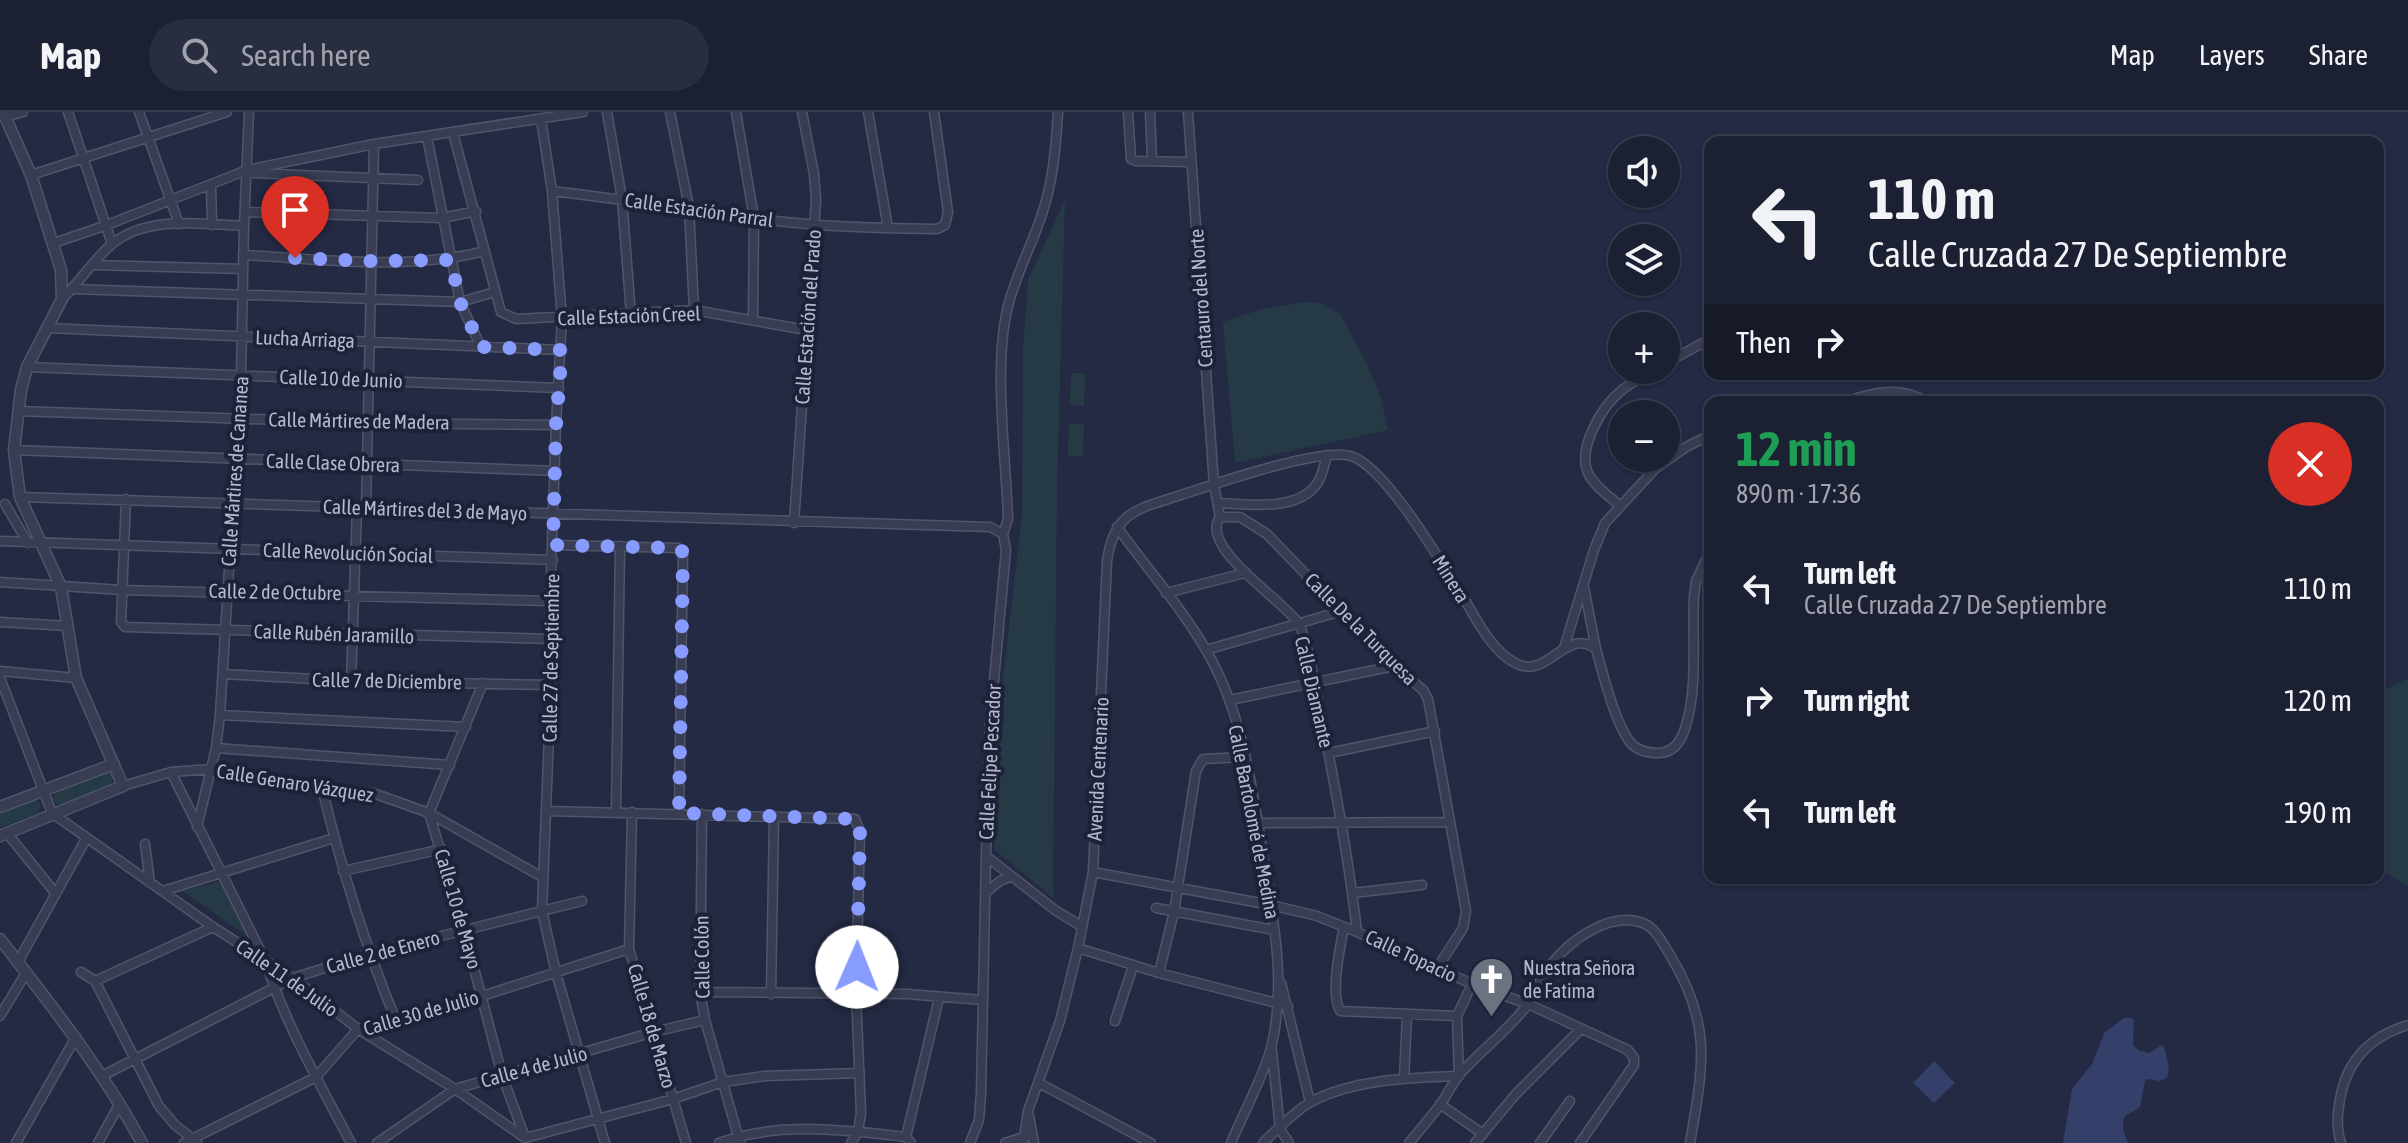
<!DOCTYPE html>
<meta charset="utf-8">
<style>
body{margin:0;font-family:"Asap Condensed",sans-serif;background:#282d3f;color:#f1f3f6;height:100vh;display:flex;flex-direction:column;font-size:30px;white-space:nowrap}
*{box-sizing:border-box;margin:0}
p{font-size:26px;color:#a0a3ac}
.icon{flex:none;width:44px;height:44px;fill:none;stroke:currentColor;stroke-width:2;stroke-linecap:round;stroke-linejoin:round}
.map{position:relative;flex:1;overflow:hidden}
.drawer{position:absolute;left:1704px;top:284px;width:680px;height:488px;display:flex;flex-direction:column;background:#1b2033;border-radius:16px;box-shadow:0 2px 6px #0004,0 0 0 2px #393e4e}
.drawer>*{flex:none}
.guide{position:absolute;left:1704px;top:24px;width:680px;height:244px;border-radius:16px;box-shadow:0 2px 6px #0004,0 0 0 2px #393e4e;background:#1b2033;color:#f1f3f6;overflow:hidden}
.fabs{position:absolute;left:1608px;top:24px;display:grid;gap:16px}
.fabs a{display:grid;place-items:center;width:72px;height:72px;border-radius:50%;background:#1b2033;box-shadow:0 2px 6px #0004,0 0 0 2px #393e4e;font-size:40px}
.pin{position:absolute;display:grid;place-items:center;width:68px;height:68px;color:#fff;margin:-82px -34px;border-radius:50% 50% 50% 0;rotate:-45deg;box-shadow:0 0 8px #0007}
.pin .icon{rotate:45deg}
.me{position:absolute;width:88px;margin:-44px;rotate:1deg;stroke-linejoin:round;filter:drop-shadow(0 0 6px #0008)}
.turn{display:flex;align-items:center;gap:28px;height:168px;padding:0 32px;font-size:36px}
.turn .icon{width:104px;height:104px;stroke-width:2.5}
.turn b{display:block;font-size:56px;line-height:68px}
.then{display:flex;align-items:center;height:76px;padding:0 32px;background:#0003;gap:16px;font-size:30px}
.round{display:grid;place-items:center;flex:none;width:84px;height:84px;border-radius:42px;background:#282d3f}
.overview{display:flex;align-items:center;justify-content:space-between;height:136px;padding:0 32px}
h1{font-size:48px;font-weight:700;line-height:60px;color:#1e9e55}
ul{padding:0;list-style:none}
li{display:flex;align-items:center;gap:24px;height:112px;padding:0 32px}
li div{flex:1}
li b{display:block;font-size:30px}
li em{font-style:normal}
header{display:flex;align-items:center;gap:48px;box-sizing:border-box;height:112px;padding:0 40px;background:#1b2033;border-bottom:2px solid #393e4e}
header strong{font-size:38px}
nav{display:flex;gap:44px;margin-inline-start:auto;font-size:28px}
.search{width:560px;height:72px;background:#282d3f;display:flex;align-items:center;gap:20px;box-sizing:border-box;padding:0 28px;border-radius:44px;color:#a0a3ac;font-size:30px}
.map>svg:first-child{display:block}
</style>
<header>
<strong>Map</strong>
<div class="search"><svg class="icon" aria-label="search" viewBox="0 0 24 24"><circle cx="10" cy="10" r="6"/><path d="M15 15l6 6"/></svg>Search here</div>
<nav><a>Map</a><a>Layers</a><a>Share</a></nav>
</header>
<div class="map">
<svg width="2408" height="1031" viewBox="0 0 2408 1031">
<rect width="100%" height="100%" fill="#242a44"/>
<path fill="#263a45" d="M1065 88 1057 375 1053 786 994 737 998 607 1022 405 1023 237 1028 168Z
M1307 190 1322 191 1341 203 1367 252 1381 286 1388 318 1235 351 1223 210 1262 197Z
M1071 261H1085L1084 294 1070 293Z
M1069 312H1084L1083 345 1068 344Z
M2408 566V775L2378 755V582Z
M105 659 113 662 111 672 60 693 52 689 55 679Z
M33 687 41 692 38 701 0 716V700Z
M220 769 246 823 182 779Z"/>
<path fill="#343f6a" d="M2124 906H2131L2134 908 2133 932 2138 938 2149 941 2162 933 2164 935 2169 955 2167 966 2160 969 2148 967 2145 969 2140 995 2124 1005 2123 1017 2128 1031H2063L2072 977 2092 952 2105 920Z
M1934 949 1955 971 1934 991 1913 971Z"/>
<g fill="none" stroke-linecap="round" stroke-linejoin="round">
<defs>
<path id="minor" d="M68 0 112 132
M139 0 179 112
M607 0 622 87 631 203
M670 0 689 95 694 198
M736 0 754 106 753 208
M868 0 888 116
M1128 0 1131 47 1136 49 1189 50
M1150 0 1152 48
M1188 0 1214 373 1220 405C1198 436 1285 489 1299 512 1306 525 1315 573 1318 590 1334 666 1348 742 1357 820
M5 5 23 0
M541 7 552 79 562 207 556 313 550 489 551 573 542 799 556 861 605 1031
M453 21 501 200 516 207 694 198 806 218
M427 25 460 190 481 235
M252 61 418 68
M31 63 227 0
M211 74 212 113
M552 79C619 87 686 97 753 106 814 115 876 116 937 117L945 113 948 100 934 0
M245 100 442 106 476 99
M54 131 107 113 247 58 374 32 583 0
M243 143C322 147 407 159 485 139
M94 153 243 157
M73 177 460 190 495 180
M62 187C79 171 93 148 112 132 147 103 202 112 244 114
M47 216 562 238
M1666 251 1710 227
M27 255 559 276
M1845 290C1871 281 1901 273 1926 290
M18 299 368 311 556 313
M14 338 556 359
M20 385 990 415 1003 422 1006 438 990 612 986 744 1055 798 1081 814
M126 387 121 510 125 515 551 527
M1218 391C1247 392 1296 400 1316 373 1323 364 1324 353 1327 343
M5 392 28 431
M1619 393C1609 384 1594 374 1588 361 1577 336 1602 294 1622 278 1632 270 1643 264 1654 258
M366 396 374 32
M1220 405H1240L1267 422 1394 554 1423 578 1428 587 1466 799 1463 816 1438 855
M794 411 816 88 814 62 802 0
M1117 415C1146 455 1181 495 1206 538 1242 599 1252 674 1263 742 1273 805 1287 873 1271 936 1264 963 1242 1004 1231 1031
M1003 422 1008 407C1006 344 993 254 1008 194 1016 162 1032 133 1042 102 1053 70 1056 34 1058 0
M0 429 553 448
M553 433 678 436 683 440 679 701
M0 470 122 478 550 489
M1584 475 1596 537
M1166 481 1245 461
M0 510 68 514
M1564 536 1594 438 1605 411 1655 357 1686 335 1710 323
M1206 538 1342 499
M0 559 76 566
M223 562 351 569 551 573
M0 566 52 701 213 815 293 866 358 917 455 977 525 1026 673 987 723 970 765 964 860 961
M351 569 357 396
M1230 588 1394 554
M220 603 466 615
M216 636 450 653
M1329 641 1435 619
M171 660 265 848C285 912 320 972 351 1031
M123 674 171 660 211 657 282 673 373 681 429 701 542 765
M322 676C341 755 364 831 395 906
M548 699 855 707 860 719 856 882 861 1001 858 1020 851 1031
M616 700 620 434
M632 700 629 837 686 1031
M429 701 464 818 502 963 525 1026
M429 701 483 571
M702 702 700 880 705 908 740 1031
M1258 711 1449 710
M197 715 216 636 220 603 241 264 244 114 249 0
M7 721 56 782
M145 732 150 771
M343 759 442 737
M1093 760 1271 793 1317 804 1357 820 1472 872 1528 892 1628 938 1634 946V953L1580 1031
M163 779 334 726
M985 781 1000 769 1012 764
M1353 781 1422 773
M1156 796 1274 818
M1344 815C1340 836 1330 880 1340 899L1457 904
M1078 836 1159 861 1288 894
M18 850 86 727
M81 860 95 869 159 994 175 1013 197 1030
M1159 861 1174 800 1196 659 1203 647 1245 645
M95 869 213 815
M1281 871 1310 990
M700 880 907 882 983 888
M771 882 774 704
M0 904 26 861
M1115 909 1133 854
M1272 939 1280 1017 1289 1031
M102 964 293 866 369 842 582 789
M1459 964 1457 904 1472 872
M1404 967 1407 904
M1039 971 1151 1031
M1440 992 1483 1022
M1029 1004 1034 1031
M906 1025 939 886
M16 1031 76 925
M98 1031 120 991
M184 1031 316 965 358 917 482 884 629 837
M377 1031 455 977 654 920 705 908
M719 1031C779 1009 844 1018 906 1025L911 1031
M970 1031 979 1008 981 981 986 744
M1005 1031 1027 1024
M1023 1031 1028 999 1060 909 1078 836 1093 760 1107 449C1114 399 1138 397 1181 383 1215 372 1321 335 1351 344 1386 355 1442 452 1463 485 1477 508 1491 538 1515 551 1548 569 1565 514 1596 537 1603 562 1615 611 1630 630 1637 639 1648 641 1658 641 1674 641 1682 628 1686 613 1698 575 1692 524 1694 484L1696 469 1710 439
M1263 1031C1275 1019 1296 998 1311 990 1353 967 1412 966 1459 964
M1409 1031C1419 1019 1430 1006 1440 993 1447 983 1452 972 1460 962 1481 938 1509 918 1528 892 1536 881 1540 866 1549 855 1568 830 1609 798 1643 811 1656 816 1663 832 1670 843 1713 914 1703 954 1690 1031
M1475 1031 1515 983 1581 917
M1540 1031 1570 989
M2341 1031C2337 1019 2337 1006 2339 994 2344 952 2368 925 2408 913"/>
<path id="tertiary" d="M0 695 114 652
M0 724 123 674 76 566 61 475 20 385 14 338 21 278 27 255 62 187 61 158 31 63 3 0
M0 827C51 893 102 957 142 1031"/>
</defs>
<use href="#minor" stroke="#50556a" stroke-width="11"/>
<use href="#tertiary" stroke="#50556a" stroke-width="13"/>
<use href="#minor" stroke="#383d53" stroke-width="8"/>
<use href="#tertiary" stroke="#383d53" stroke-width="10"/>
</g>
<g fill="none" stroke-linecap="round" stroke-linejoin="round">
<path stroke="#889cff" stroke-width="14" stroke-dasharray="0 25.2" d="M295 146 372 149 451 148 460 190 481 235 562 238 556 313 553 433 678 436 683 440 679 701 855 707 860 719 857 855"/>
</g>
<defs>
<symbol id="church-pin" viewBox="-11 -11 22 30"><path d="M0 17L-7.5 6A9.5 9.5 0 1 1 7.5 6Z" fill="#6b7280" stroke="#1d2238"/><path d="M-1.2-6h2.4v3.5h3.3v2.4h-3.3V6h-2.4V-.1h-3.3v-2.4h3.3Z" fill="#fff"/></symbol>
</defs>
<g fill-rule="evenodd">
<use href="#church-pin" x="1466" y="842" width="51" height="69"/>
</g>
<g text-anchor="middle" stroke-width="8" stroke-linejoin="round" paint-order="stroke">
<g font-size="20" fill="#b5b9cd" stroke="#1d2238">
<text transform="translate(699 98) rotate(8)" y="7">Calle Estación Parral</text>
<text transform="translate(1201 186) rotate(-94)" y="7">Centauro del Norte</text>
<text transform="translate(629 204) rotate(-2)" y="7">Calle Estación Creel</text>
<text transform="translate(808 205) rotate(-86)" y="7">Calle Estación del Prado</text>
<text transform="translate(305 227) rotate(2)" y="7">Lucha Arriaga</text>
<text transform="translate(341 267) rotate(2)" y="7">Calle 10 de Junio</text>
<text transform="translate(359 309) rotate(1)" y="7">Calle Mártires de Madera</text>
<text transform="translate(333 351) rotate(2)" y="7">Calle Clase Obrera</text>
<text transform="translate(235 359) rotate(-86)" y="7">Calle Mártires de Cananea</text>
<text transform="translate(425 398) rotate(2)" y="7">Calle Mártires del 3 de Mayo</text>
<text transform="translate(348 441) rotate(2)" y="7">Calle Revolución Social</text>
<text transform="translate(1451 467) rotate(58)" y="7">Minera</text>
<text transform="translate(275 480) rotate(1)" y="7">Calle 2 de Octubre</text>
<text transform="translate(1361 517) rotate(45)" y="7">Calle De la Turquesa</text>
<text transform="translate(334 522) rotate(2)" y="7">Calle Rubén Jaramillo</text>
<text transform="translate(551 546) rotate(-89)" y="7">Calle 27 de Septiembre</text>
<text transform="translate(387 569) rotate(1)" y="7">Calle 7 de Diciembre</text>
<text transform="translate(1314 580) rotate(77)" y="7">Calle Diamante</text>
<text transform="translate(990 650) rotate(-87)" y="7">Calle Felipe Pescador</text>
<text transform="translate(1098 657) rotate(-87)" y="7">Avenida Centenario</text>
<text transform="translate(295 671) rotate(9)" y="7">Calle Genaro Vázquez</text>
<text transform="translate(1254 710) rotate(79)" y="7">Calle Bartolomé de Medina</text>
<text transform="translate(458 797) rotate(74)" y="7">Calle 10 de Mayo</text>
<text transform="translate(383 840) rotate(-15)" y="7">Calle 2 de Enero</text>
<text transform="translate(1411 844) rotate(25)" y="7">Calle Topacio</text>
<text transform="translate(702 845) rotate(-91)" y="7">Calle Colón</text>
<text transform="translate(287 866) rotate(35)" y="7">Calle 11 de Julio</text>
<text transform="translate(421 901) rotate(-16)" y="7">Calle 30 de Julio</text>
<text transform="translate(652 914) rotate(74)" y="7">Calle 18 de Marzo</text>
<text transform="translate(534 955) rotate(-15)" y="7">Calle 4 de Julio</text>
</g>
<g font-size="20" fill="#b5b9cd" stroke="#1d2238" text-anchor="start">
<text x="1523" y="863">Nuestra Señora<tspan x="1523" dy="23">de Fatima</tspan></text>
</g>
</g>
</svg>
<div class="fabs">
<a><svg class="icon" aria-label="sound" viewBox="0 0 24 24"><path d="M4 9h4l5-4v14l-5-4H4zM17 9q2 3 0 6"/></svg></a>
<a><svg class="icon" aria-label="layers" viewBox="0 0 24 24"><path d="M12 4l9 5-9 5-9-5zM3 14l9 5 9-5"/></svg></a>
<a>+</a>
<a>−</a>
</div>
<div class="pin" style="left:295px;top:146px;background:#d93025"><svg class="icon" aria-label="arrive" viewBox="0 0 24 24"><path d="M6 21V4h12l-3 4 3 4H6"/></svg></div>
<svg class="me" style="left:857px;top:855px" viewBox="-20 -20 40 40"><circle r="19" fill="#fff"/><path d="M0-13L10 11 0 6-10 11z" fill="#889cff"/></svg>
<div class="guide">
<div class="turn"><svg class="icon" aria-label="left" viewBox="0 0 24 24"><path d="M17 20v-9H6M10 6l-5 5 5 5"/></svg><div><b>110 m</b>Calle Cruzada 27 De Septiembre</div></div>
<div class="then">Then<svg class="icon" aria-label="right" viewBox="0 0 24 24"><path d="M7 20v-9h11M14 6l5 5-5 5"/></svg></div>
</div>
<section class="drawer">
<div class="overview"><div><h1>12 min</h1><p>890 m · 17:36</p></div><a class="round" style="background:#d93025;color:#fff"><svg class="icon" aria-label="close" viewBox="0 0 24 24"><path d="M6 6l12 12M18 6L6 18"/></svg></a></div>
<ul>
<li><svg class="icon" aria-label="left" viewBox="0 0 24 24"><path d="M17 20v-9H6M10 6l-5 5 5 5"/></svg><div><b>Turn left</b><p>Calle Cruzada 27 De Septiembre</p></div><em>110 m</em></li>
<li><svg class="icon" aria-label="right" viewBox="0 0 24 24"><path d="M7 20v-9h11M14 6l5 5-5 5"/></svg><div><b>Turn right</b></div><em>120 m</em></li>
<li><svg class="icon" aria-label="left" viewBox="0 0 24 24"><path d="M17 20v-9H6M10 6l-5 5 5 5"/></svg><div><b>Turn left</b></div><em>190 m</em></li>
</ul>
</section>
</div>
